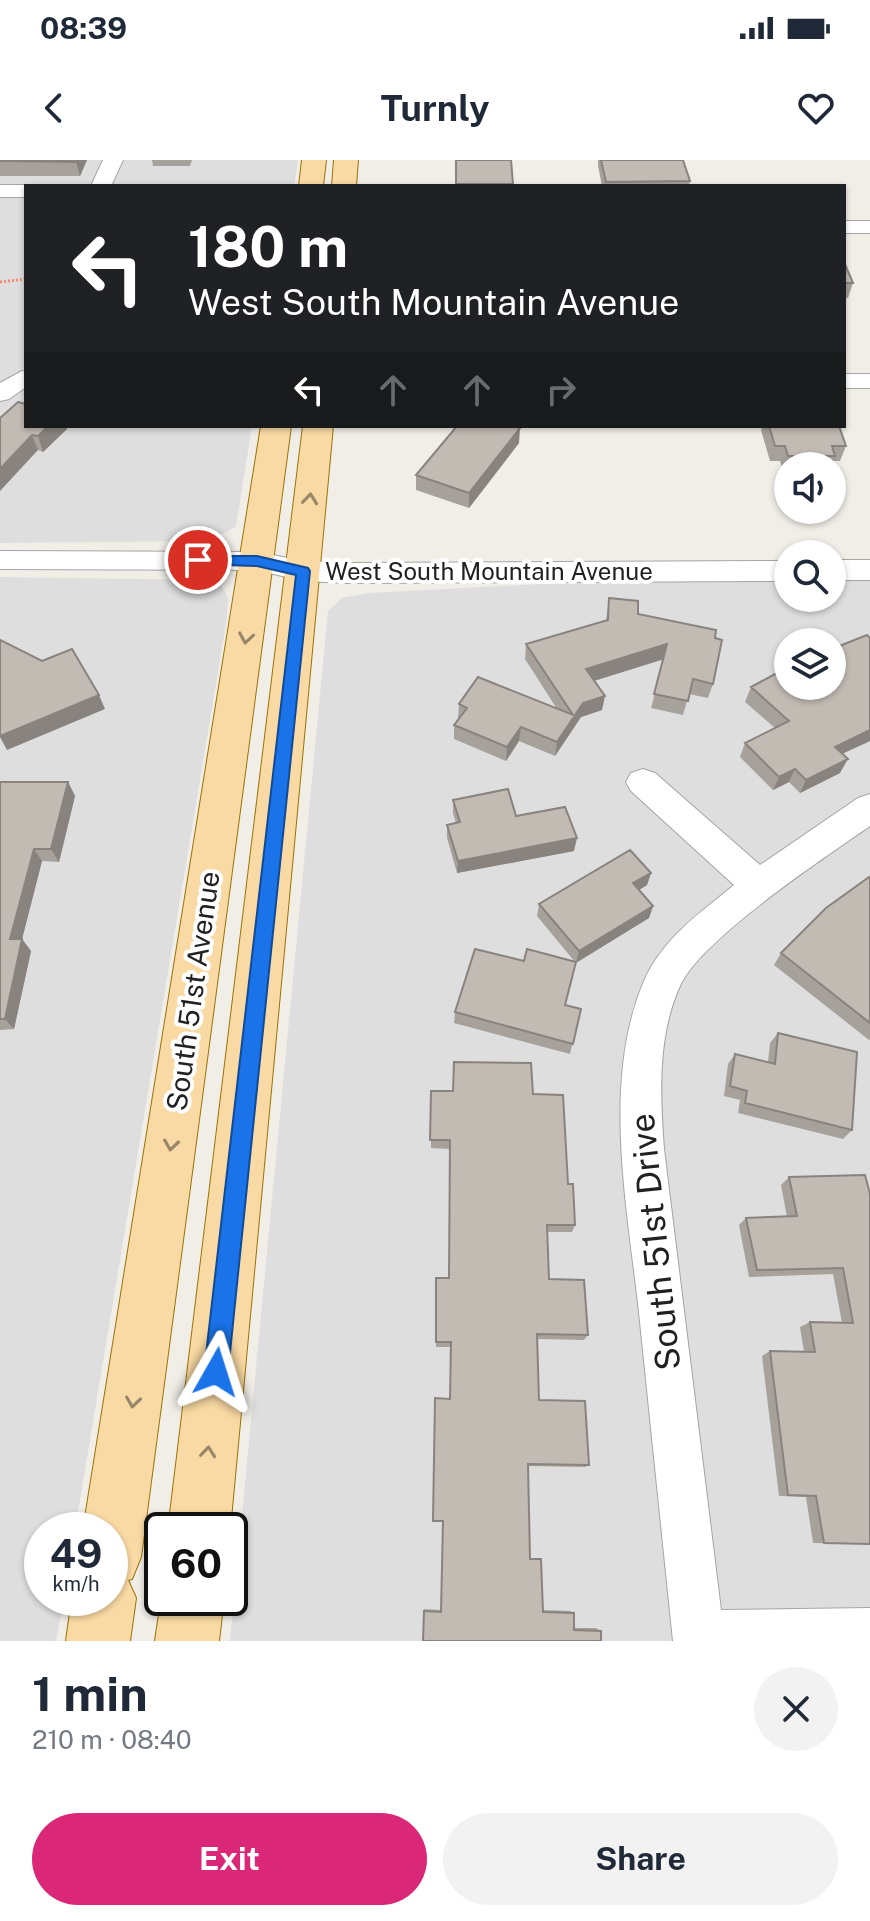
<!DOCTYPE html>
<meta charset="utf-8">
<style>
body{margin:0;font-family:"Public Sans",sans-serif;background:#f2f2f3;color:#1f2937;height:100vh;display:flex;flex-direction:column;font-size:30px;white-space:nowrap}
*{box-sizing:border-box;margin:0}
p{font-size:26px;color:#747a83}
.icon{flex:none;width:44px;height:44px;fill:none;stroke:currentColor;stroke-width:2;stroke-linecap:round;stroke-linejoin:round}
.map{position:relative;height:1481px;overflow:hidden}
.sheet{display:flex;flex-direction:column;background:#fff;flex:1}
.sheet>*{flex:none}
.guide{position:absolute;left:24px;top:24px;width:822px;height:244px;border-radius:0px;box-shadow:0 2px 6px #0004;background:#202124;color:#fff;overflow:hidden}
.tools{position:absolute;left:774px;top:292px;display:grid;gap:16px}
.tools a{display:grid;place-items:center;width:72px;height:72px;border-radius:50%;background:#fff;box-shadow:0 2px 6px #0004;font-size:40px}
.speed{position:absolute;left:24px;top:1352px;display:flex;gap:16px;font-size:40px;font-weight:700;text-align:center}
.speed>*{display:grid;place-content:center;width:104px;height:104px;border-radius:50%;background:#fff;box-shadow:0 2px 6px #0004;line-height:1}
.speed small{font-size:20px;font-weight:400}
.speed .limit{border:4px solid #111;border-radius:12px;background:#fff;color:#111}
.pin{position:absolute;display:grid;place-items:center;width:68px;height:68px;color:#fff;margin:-34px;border:4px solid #fff;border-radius:50%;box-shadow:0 2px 8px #0007}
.me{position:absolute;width:88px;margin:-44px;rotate:6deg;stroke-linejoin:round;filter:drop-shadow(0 0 6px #0008)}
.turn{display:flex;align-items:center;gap:28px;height:168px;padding:0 32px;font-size:36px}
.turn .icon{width:104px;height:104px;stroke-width:2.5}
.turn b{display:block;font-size:56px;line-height:68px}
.lanes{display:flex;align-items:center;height:76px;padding:0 32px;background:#0003;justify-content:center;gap:40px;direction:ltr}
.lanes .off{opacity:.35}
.round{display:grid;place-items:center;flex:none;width:84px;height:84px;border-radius:42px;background:#f2f2f3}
.overview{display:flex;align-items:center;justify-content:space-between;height:136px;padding:0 32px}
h1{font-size:48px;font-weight:700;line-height:60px}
.action{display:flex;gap:16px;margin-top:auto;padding:16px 32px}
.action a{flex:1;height:92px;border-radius:48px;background:#db2777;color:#fff;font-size:32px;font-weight:700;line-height:92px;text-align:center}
.action a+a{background:#f2f2f3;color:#1f2937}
.status{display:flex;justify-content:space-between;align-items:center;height:56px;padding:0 40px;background:#fff;direction:ltr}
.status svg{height:22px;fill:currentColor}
header{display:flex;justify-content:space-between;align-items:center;height:104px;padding:0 32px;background:#fff;font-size:36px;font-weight:700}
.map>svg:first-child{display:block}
</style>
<div class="status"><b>08:39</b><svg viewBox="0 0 49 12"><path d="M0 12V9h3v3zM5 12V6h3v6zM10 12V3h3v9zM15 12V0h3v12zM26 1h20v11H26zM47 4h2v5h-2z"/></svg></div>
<header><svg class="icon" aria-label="back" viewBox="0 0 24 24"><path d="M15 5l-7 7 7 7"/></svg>Turnly<svg class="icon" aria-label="heart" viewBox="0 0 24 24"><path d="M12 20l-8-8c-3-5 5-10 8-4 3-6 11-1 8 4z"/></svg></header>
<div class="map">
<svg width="870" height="1481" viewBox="0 0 870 1481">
<rect width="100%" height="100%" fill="#f1eee8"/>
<path fill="#dfdede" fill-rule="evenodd" d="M0 0H298L294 26H26V266H252L236 366 227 372 206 381 0 383Z
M0 417 206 420 222 426 228 438 227 458 75 1370H42V1438H64L56 1481H0Z
M788 419V438H832V419H870V1481H230L328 451 342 438 369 433 617 420ZM788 482H832V526H788Z"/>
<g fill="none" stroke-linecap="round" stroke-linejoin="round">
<defs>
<path id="minor" d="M103 0H123L111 26H91Z
M0 25H26L30 26H26V37H0Z
M844 61H870V73H844Z
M22 211 26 212V227L9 239 0 241V223Z
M844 214H870V228H844Z
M0 391 257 392 303 401 348 403 788 401V421L348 423 303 421 257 410 0 409Z
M832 400H870V420H832Z
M643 609 655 613 760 705 858 638 870 634V666C825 697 700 780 680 826 657 876 660 936 664 989L721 1450 870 1448V1481H673C662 1375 651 1268 640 1162 629 1054 600 924 644 821 662 779 700 753 734 725L631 631 626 622 631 613Z"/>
<path id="major" d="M302 0H326L323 26H299Z
M334 0H358L356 26H332Z
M261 266H291L141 1397 132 1419 128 1420 136 1438 130 1481H66L72 1438H110V1370H83Z
M303 266H333L230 1370H168Z
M162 1434V1438H224L219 1481H155Z"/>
</defs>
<use href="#minor" stroke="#a5a5a5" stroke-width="2"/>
<use href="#major" stroke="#9a7204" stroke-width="2"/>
<path stroke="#f78973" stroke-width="3" stroke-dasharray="2 2" stroke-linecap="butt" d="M0 122 26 119"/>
<use href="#minor" fill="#fff" fill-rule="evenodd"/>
<use href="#major" fill="#fadaa4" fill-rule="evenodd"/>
</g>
<path fill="#a7a19b" d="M0 0H87L80 16H0Z
M152 0H192L190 6H153Z
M455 0H511L513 26H456Z
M598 0H683L690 21 689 26H602L598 6Z
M844 102 853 123 848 138H844Z
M0 258 67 269 43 292 38 290Z
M762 266H839L846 286 840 301H833L832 306H788V311H783L780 301H770L761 270Z
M519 283 469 348 416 330V315Z
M609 438 638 454 715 478 713 524 708 538 689 534 683 555 651 548 664 499 594 521 602 550 581 557 555 596 519 581 506 601 454 579V565L459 558H458L459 544 557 549 525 499 526 484 606 461Z
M870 478V581L842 594 840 613 800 633 789 622 773 630 740 597 745 583 775 568 745 542 751 527Z
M0 622H68L75 636 59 702 42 701 22 779 31 791 14 869 0 870Z
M453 640 516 656 574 691 457 713 447 678V665L456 663 453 653Z
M651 713 647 725 639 730 653 746 649 758 576 802 565 845 581 849 570 894 454 863 455 852 524 801 575 802 537 756 539 744Z
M870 718V879L869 880 774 805 781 793Z
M778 873 852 970 843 979 738 953 740 940 724 936 728 904 735 894 768 902 770 883Z
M431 931 533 934 568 1024 575 1065 572 1072H547L549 1119 588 1175 584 1180 537 1179 539 1240 589 1305 585 1307 528 1306 530 1398 541 1399 543 1450 570 1451 574 1453V1468H596L601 1471 423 1481 424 1449 441 1450 450 1239V1187H436V1118H449L450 989 431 988Z
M865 1015 870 1384 813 1383 806 1337 779 1336 762 1196 770 1191 804 1192 800 1167 810 1162 842 1163 833 1114 749 1117 739 1065 746 1058 787 1057 781 1025 789 1017Z"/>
<path fill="#88837e" d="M77 0H87L80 16 76 2Z
M48 266H66L67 269 43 292 38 276Z
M520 268 519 283 469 348V333Z
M32 275 38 290 0 331V309Z
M667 484 664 499 584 524 586 509Z
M99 535 105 549 7 590 0 577V576Z
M605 536 602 550 581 557 555 596 557 582 583 543Z
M521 567 519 581 506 601 507 587Z
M870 570V581L828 600 835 587Z
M848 599 840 613 800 633 806 620Z
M795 609 789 622 773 630 779 617Z
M68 622 75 636 59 702 51 689Z
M577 678 574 691 457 713 458 701Z
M34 689 42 701 19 791 10 779Z
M651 713 647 725 629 736 633 723Z
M653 746 649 758 576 803 579 791Z
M22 779 31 791 14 869 5 859Z"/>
<path fill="#c2bbb4" stroke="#88837e" stroke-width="2" d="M0 0H77L76 2 0 1Z
M456 0H511L513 24H456Z
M601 0H683L690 21 606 22Z
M844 102 853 123H844Z
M18 242 26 244V266H48L38 276 32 275 0 309V258Z
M457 266H514L520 268 469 333 416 315Z
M769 266H839L846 286H832L835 296H788L785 286H775Z
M609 438 638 441V454L716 470 715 478 722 480 713 524 693 519 688 541 654 534 667 484 586 509 605 536 583 543 557 582 521 567 507 587 454 565 467 548 459 544 478 517 573 555 526 484 608 460Z
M867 475 870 478V570L835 587 848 599 806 620 795 609 779 617 745 583 789 561 751 527 788 507V526H832V489Z
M0 480 42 501 72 489 99 535 0 576Z
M0 622H68L51 689H34L10 779H22L5 859H0Z
M508 629 516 656 565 647 577 678 458 701 447 665 460 662 453 640Z
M630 690 651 713 633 723 653 746 579 791 539 744Z
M869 717 870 718V863L781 793 826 748Z
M475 789 524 801 527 789 576 802 565 845 581 849 573 884 455 852Z
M778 873 857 892 852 970 745 943 747 931 730 926 735 894 775 904Z
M454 902 531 903 533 934 563 935 568 1024H573L575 1065H547L549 1119 584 1120 588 1175 537 1174 539 1240 585 1241 589 1305 528 1304 530 1399H541L543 1452 574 1453V1470L601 1471V1481H423L424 1451 441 1452 443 1361H433L435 1238 450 1239 451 1182H436V1118H449L450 980H430L431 931H453Z
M865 1015 870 1034V1384L824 1383 816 1336 788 1335 770 1191 815 1192 810 1162 853 1163 843 1108 757 1110 746 1058 797 1056 789 1017Z"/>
<defs><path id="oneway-chevron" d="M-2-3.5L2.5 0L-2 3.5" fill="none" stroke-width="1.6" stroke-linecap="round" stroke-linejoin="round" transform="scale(2)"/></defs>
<g stroke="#988769">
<use href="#oneway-chevron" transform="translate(310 339) rotate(-84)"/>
<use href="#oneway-chevron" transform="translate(246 478) rotate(99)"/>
<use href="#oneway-chevron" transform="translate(171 985) rotate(98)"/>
<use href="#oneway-chevron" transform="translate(133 1242) rotate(98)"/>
<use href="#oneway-chevron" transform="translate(208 1292) rotate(-84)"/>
</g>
<path fill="#1a73e8" stroke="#114b97" stroke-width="2" d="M198 396H257L308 408 310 411 228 1212 225 1221 216 1224 208 1221 204 1212 296 415 257 406 193 404 191 400Z"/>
<g text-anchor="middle" stroke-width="8" stroke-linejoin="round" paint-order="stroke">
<g font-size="24" fill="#212121" stroke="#fff">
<text x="489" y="420">West South Mountain Avenue</text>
</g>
<g font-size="28" fill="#212121" stroke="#fff">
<text transform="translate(193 831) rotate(-82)" y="10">South 51st Avenue</text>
</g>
<g font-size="34" fill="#212121" stroke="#fff">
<text transform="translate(655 1082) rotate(-96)" y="12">South 51st Drive</text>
</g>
</g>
</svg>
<div class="tools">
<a><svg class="icon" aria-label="sound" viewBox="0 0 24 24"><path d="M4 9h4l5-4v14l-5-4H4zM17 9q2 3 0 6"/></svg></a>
<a><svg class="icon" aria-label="search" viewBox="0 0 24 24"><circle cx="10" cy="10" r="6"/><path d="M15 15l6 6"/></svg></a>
<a><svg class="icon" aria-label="layers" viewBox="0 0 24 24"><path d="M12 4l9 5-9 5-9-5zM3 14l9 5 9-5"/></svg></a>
</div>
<div class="speed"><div>49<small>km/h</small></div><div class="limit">60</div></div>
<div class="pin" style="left:198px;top:400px;background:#d93025"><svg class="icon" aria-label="arrive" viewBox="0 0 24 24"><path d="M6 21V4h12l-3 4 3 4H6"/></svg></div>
<svg class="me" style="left:216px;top:1212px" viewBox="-20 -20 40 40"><path d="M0-17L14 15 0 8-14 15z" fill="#1a73e8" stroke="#fff" stroke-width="4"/></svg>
<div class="guide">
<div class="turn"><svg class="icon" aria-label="left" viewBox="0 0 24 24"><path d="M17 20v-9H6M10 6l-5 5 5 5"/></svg><div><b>180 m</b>West South Mountain Avenue</div></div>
<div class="lanes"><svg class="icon" aria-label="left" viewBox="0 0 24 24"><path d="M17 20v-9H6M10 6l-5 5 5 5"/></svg><svg class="icon off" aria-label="ahead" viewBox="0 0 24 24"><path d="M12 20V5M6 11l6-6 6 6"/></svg><svg class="icon off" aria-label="ahead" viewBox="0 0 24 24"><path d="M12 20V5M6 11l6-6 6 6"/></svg><svg class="icon off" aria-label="right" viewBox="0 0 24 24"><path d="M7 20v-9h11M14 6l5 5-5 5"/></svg></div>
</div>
</div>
<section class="sheet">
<div class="overview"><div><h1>1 min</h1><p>210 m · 08:40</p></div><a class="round"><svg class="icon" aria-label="close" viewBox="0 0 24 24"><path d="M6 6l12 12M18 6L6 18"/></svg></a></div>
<div class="action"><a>Exit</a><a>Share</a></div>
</section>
